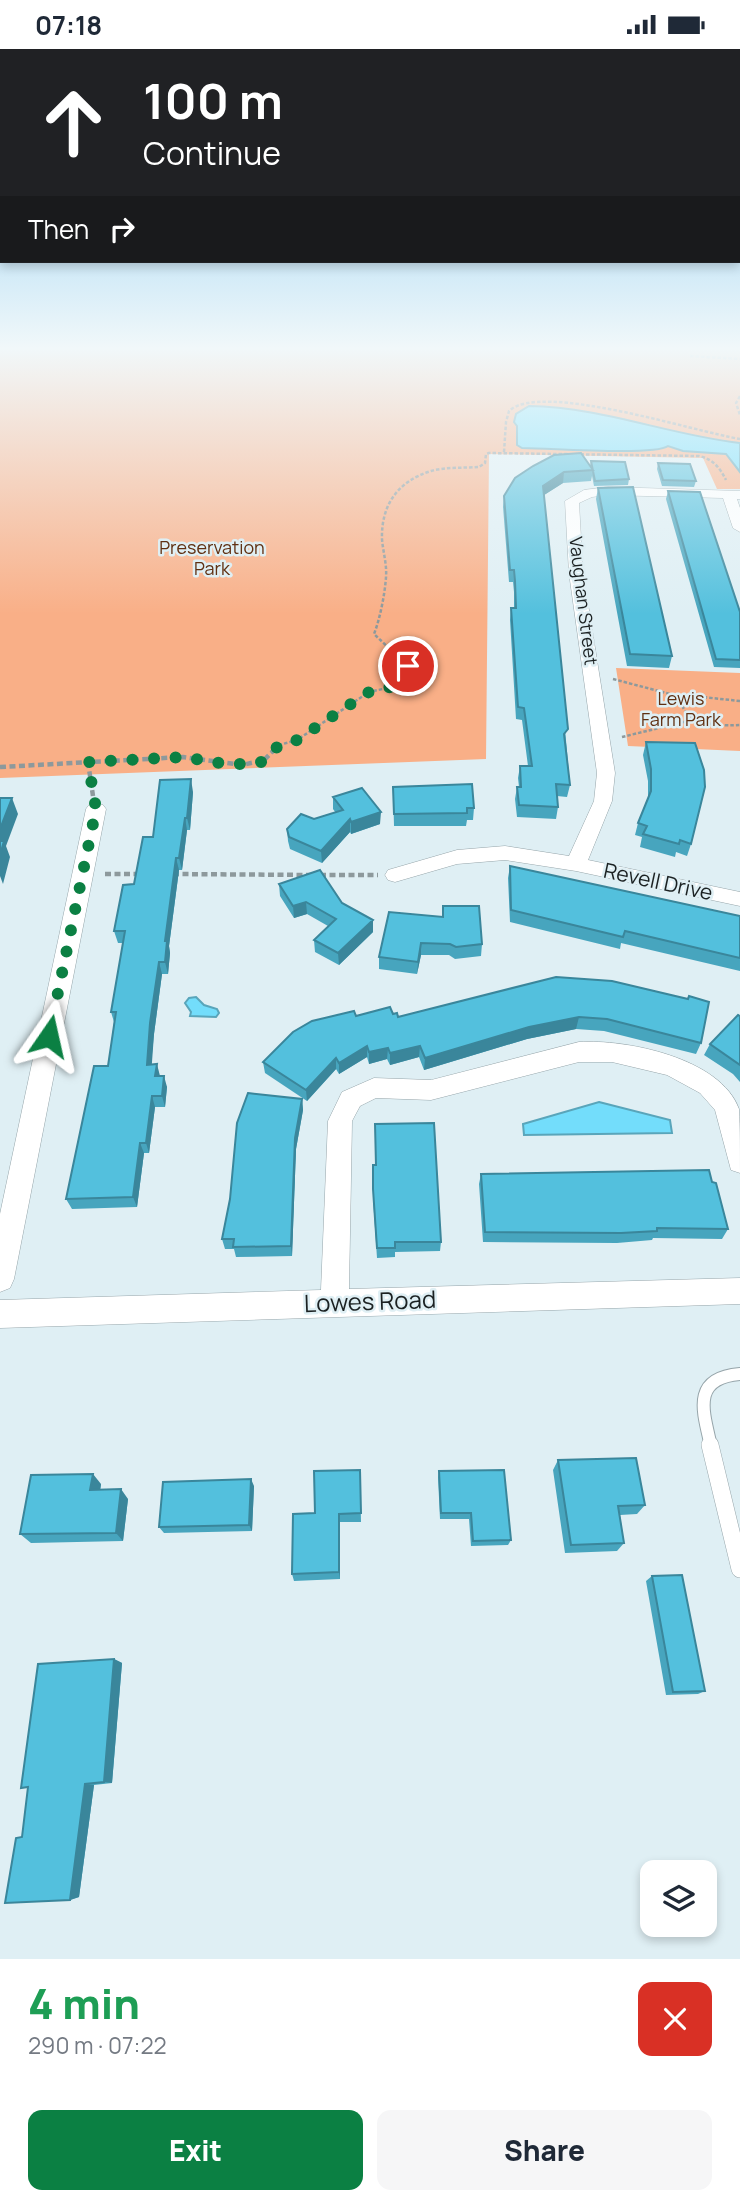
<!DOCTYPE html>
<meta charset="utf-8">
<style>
body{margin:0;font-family:Manrope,sans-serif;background:#f6f6f7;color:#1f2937;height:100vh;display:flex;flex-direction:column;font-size:26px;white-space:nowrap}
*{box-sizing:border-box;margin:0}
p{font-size:23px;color:#747a83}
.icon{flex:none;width:38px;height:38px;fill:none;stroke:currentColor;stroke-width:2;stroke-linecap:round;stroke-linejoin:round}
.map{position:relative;height:1910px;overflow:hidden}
.panel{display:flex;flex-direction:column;background:#fff;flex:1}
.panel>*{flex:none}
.guide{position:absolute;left:0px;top:0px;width:740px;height:214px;box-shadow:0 4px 10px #0003;background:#202124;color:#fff;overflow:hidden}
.controls{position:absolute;left:640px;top:1811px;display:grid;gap:14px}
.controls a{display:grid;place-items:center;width:77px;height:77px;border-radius:14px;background:#fff;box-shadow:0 4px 10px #0003;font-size:35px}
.pin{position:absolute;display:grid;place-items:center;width:60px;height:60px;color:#fff;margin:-30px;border:4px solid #fff;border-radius:50%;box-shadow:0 2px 7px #0007}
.me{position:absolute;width:77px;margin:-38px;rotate:11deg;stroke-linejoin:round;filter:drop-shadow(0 0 5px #0008)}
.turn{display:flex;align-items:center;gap:24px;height:147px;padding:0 28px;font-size:32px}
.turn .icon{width:91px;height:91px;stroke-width:2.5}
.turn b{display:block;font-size:49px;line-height:60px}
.then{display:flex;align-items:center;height:66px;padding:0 28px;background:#0003;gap:14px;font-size:26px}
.round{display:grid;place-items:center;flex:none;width:74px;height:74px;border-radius:14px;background:#f6f6f7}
.summary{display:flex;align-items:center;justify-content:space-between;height:119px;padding:0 28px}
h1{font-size:42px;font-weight:800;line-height:52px;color:#1e9e55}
.button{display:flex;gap:14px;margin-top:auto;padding:14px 28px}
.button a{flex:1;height:80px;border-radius:14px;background:#0b8043;color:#fff;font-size:28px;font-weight:800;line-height:80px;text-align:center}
.button a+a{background:#f6f6f7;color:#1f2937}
.status{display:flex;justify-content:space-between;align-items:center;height:49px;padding:0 35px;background:#fff;direction:ltr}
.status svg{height:19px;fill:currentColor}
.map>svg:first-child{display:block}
</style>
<div class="status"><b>07:18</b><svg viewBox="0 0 49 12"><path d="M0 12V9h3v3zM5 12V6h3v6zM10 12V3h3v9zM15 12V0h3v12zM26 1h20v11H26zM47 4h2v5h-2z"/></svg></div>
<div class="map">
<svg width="740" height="1910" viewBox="0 0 740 1910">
<rect width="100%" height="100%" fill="#dfeff4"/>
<path fill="#f9af87" d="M0 298H740V440H717L703 409 489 405 486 710 0 729Z
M616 619 740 624V702L628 697Z"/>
<path fill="#73ddfb" stroke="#59a5ba" stroke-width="2" d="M529 357C602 358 669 386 740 394V423L726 405 683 402 668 397C655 407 546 399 522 399L517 396V377L514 373 516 365Z
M196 948 204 956 217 960 219 964 216 968 190 967 191 963 185 954 189 949Z
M599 1053 670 1071 672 1084 524 1086 523 1075Z"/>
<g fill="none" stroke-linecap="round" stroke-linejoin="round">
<defs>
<path id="lane-far1" d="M711 1397C703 1362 691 1329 740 1325"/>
<path id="lane" d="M710 1396 740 1520"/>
<path id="street" d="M608 438 740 442V450H737L740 459V483L733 479 723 449 608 446 592 448 579 454 583 524 615 724 612 752 588 811 740 843V857L576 822 505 811 457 815 395 833 388 831 385 826 388 821 457 801 505 797 569 807 594 752 597 724 569 524 565 452 584 441Z
M96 754 103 756 106 760 14 1230 10 1239 0 1243V1165L86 760 89 756Z
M579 993C626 990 721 1009 739 1060 740 1078 740 1105 740 1124L731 1121 715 1061 700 1044 667 1026 612 1013H579L431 1051 376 1049 360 1057 352 1072 349 1240 740 1229V1255L0 1279V1251L321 1241 328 1072 342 1043 374 1029 431 1031Z"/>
</defs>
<use href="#lane-far1" stroke="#96a5aa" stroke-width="14"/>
<use href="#lane" stroke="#96a5aa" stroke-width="18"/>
<use href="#street" stroke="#96a5aa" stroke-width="1"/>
<path stroke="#8d999c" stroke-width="2.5" stroke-dasharray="3.5 2" stroke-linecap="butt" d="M690 307 740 310
M740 347 736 354 740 366
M504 403 506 373 509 362C540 332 696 383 740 390
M613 630 689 650
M740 652 702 648 682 656C689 677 722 677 740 676
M622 688 696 670
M271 704 279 696 297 691 369 643 392 638 408 621V617L374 585C380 570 385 544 386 528 387 515 383 503 382 490 381 456 398 432 431 422 445 418 464 419 479 418L485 414 486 405 489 404 699 407C713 410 720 419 726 431"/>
<path stroke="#8d999c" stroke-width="4.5" stroke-dasharray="6 3.5" stroke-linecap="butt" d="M88 713 93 747
M0 718 183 708 242 716 264 711 273 702
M105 825H140
M173 825 311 826
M320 826H378"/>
<use href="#lane-far1" stroke="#fff" stroke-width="12"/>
<use href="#lane" stroke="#fff" stroke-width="17"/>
<use href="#street" fill="#fff" fill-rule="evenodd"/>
</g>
<path fill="#47a5be" d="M591 412 629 430 628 436 594 437 592 427 591 432 563 434 544 446 570 736 567 748 557 747 558 758 556 770 517 768 515 750 517 738H519L518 729 520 717H528L522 671 516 670 510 571 511 559H514V543L513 533H509L503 458 504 447 515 429 590 418Z
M658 414 696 432 694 438 662 437 657 420Z
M598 439 672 607 669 619 627 617 596 450Z
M668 442 740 563V619L714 618 666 450Z
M646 693 691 795 687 807 676 803 675 808 640 798 642 788 635 786 638 774 648 751V732L643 706Z
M393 738 474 759 473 771H467L466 777H394Z
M193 743 190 781H187L182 821H179L169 897 170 904 168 925H162L154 985 151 1015 167 1038 165 1058H155L149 1104H144L137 1158 72 1160 66 1150 108 1017 114 973 111 963 123 894H118L114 882 134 835 153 788Z
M333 748 380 775 351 785 350 783 322 814 290 800 288 792 287 780 336 764 333 760Z
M510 817 740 867V922L621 894 620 900 510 873 508 829Z
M279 835 342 854 373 883 339 916 315 903 314 891 328 877 307 865 294 869 280 847Z
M443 857 482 895 481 907 455 910 449 906H421L417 925 379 920V908L442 868Z
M556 928 701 994 696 1005 604 982 576 980 527 990 424 1021 419 1008 390 1016 387 1010 369 1015 367 1008 339 1025 336 1020 307 1052 265 1024 263 1013 356 967 393 965 398 968Z
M740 967V1033L733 1025 704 1006 710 995Z
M302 1050 303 1061 296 1100 292 1207 236 1208 234 1200H225L222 1190Z
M373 1116 441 1193 440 1202 395 1203V1208L377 1209 373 1150Z
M481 1125 712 1133 728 1180 722 1190 653 1189 652 1191 617 1194 483 1193 479 1135Z
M558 1411 645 1456 637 1465 620 1466 624 1494 617 1502 565 1504 553 1421Z
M360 1421 361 1473H340V1530L294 1532 292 1525 315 1464Z
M439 1422 511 1491 508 1496 471 1497 469 1470H440L438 1428Z
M101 1435 100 1441 128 1450 123 1492 31 1494 20 1485Z
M254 1437 252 1482 164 1484 159 1478Z
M652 1527 705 1642 698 1645 666 1646 646 1532Z
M114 1610 122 1614 112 1734 94 1736 79 1848 70 1851 22 1788 28 1739H21Z"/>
<path fill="#3a869b" d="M564 423 563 434 541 448 543 437Z
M191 730 193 743 190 781 187 769Z
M12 749 18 765 6 797 10 808 3 835 0 827V780Z
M381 763 380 775 351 785V773Z
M185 769 187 781 182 821 179 809Z
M350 770V783L322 814 321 802Z
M176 809 179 821 169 897 170 904 168 925 165 913V892Z
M306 853 307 865 294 869 293 857Z
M373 871V883L339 916 338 904Z
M421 894V906L417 925 418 913Z
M159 913 162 925 154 985 151 1027 147 1016 150 974Z
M579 968 576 980 527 990 424 1021 425 1009 529 978Z
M367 997V1008L339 1025V1014Z
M420 997 419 1008 390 1016V1004Z
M388 999 387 1010 369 1015V1003Z
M336 1009V1020L307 1052 306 1041Z
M157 1015 160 1027H155Z
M164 1027 167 1038 165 1058 162 1047Z
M152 1047 155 1058 149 1104 146 1094Z
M302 1050 303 1061 296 1100 292 1207 291 1197 295 1089Z
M140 1094 144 1104 137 1158 133 1148Z
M93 1425 101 1435 99 1450 90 1441Z
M251 1430 254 1437 252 1482 249 1476Z
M121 1440 128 1450 123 1492 116 1484Z
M339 1465 340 1473V1530L339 1523Z
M114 1610 122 1614 112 1734 104 1733Z
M85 1735 94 1736 79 1848 70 1851Z"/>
<path fill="#53c0dd" stroke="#3a869b" stroke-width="2" d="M581 404 593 421 564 423 543 437 568 680 564 685 570 736 556 735 558 758 519 756 517 738H521L520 717H532L524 659 518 658 511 559H516L515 532 514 521H510L504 447 515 429 533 417 554 406Z
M591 412 625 413 629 430 595 432Z
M658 414 690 415 696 432 663 431Z
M633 438 672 607 630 605 598 439Z
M668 442 700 443 740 563V611L716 610Z
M646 693 695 694 704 721 705 738 691 795 680 791 679 795 643 785 647 777 638 774 651 742V720Z
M191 730 187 769H185L179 809H176L165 892H167L165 913H159L150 974 147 1016 157 1015 155 1027H164L162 1047H152L146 1094H140L133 1148 66 1150 94 1017H108L116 963H111L125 882H114L123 836 134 835 143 788H153L160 731Z
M472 735 474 759H467V764L394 765 393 738Z
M362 739 381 763 351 773 350 770 321 802 289 788 287 780 301 765 314 770 343 761 333 748Z
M0 749H12L0 780Z
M0 792H4L0 806Z
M510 817 740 867V909L625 882 623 888 511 861Z
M320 821 342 854 373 871 338 904 314 891 336 870 306 853 293 857 279 835Z
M443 857H479L482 895 456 898 450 895 421 894 418 913 379 908 389 863 443 868Z
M556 928 612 932 688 950 689 947 709 953 701 994 607 970 579 968 529 978 425 1009 420 997 390 1004 388 999 369 1003 367 997 339 1014 336 1009 306 1041 263 1013 293 983 312 972 354 962 356 967 390 958 393 965 397 964 398 968Z
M738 966 740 967V1016L710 995Z
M248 1044 302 1050 295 1089 291 1197 233 1198 234 1190H222L230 1150 237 1074Z
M434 1074 441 1193H395V1199H377L373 1140V1116H376L375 1075Z
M709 1121 712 1133 716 1134 728 1180 657 1179V1182L621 1184 485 1183 481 1125Z
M636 1409 645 1456 618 1457 624 1494 571 1496 558 1411Z
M360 1421 361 1464 339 1465V1523L292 1525 293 1465 315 1464 314 1422Z
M504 1421 511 1491 473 1492 471 1464H441L439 1422Z
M93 1425 90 1441 121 1440 116 1484 20 1485 31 1426Z
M251 1430 249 1476 159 1478 163 1433Z
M682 1526 705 1642 673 1643 652 1527Z
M114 1610 104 1733 85 1735 70 1851 5 1854 16 1789 22 1788 28 1738 21 1739 38 1615Z"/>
<linearGradient id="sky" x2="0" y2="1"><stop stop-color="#79c4f0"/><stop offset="0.53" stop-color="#f1f8fa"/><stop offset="1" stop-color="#f1f8fa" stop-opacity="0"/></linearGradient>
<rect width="740" height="565" fill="url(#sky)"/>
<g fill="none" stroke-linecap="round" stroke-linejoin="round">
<path stroke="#0b8043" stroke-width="12" stroke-dasharray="0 21.6" d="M49 987 96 760 88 713 183 708 226 715H256L264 712 279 696 297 691 369 643 391 638 406 624 408 617"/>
</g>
<g text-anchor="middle" stroke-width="5" stroke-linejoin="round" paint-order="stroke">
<g font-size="18" fill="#603012" stroke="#dfeff4">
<text x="212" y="505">Preservation<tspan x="212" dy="21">Park</tspan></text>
<text x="681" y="656">Lewis<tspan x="681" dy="21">Farm Park</tspan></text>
</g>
<g font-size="18" fill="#1b2122" stroke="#dfeff4">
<text transform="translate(583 552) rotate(83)" y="6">Vaughan Street</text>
</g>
<g font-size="21" fill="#1b2122" stroke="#dfeff4">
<text transform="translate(658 833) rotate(12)" y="7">Revell Drive</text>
</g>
<g font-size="24" fill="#1b2122" stroke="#dfeff4">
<text transform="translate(370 1253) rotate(-2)" y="8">Lowes Road</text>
</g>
</g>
</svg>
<div class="controls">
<a><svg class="icon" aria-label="layers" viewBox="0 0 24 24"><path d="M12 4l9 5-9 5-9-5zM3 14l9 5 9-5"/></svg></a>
</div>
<div class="pin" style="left:408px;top:617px;background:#d93025"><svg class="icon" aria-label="arrive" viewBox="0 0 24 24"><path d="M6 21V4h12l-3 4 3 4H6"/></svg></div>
<svg class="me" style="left:49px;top:987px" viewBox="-20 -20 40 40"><path d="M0-17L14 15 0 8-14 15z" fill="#0b8043" stroke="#fff" stroke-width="4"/></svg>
<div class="guide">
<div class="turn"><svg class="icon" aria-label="ahead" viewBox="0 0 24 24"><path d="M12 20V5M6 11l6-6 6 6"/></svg><div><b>100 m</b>Continue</div></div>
<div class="then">Then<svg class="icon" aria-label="right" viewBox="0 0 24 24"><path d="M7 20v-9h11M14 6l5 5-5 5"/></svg></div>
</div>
</div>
<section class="panel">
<div class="summary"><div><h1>4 min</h1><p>290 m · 07:22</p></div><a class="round" style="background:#d93025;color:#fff"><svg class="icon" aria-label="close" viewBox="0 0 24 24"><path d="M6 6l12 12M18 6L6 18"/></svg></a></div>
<div class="button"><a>Exit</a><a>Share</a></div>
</section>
